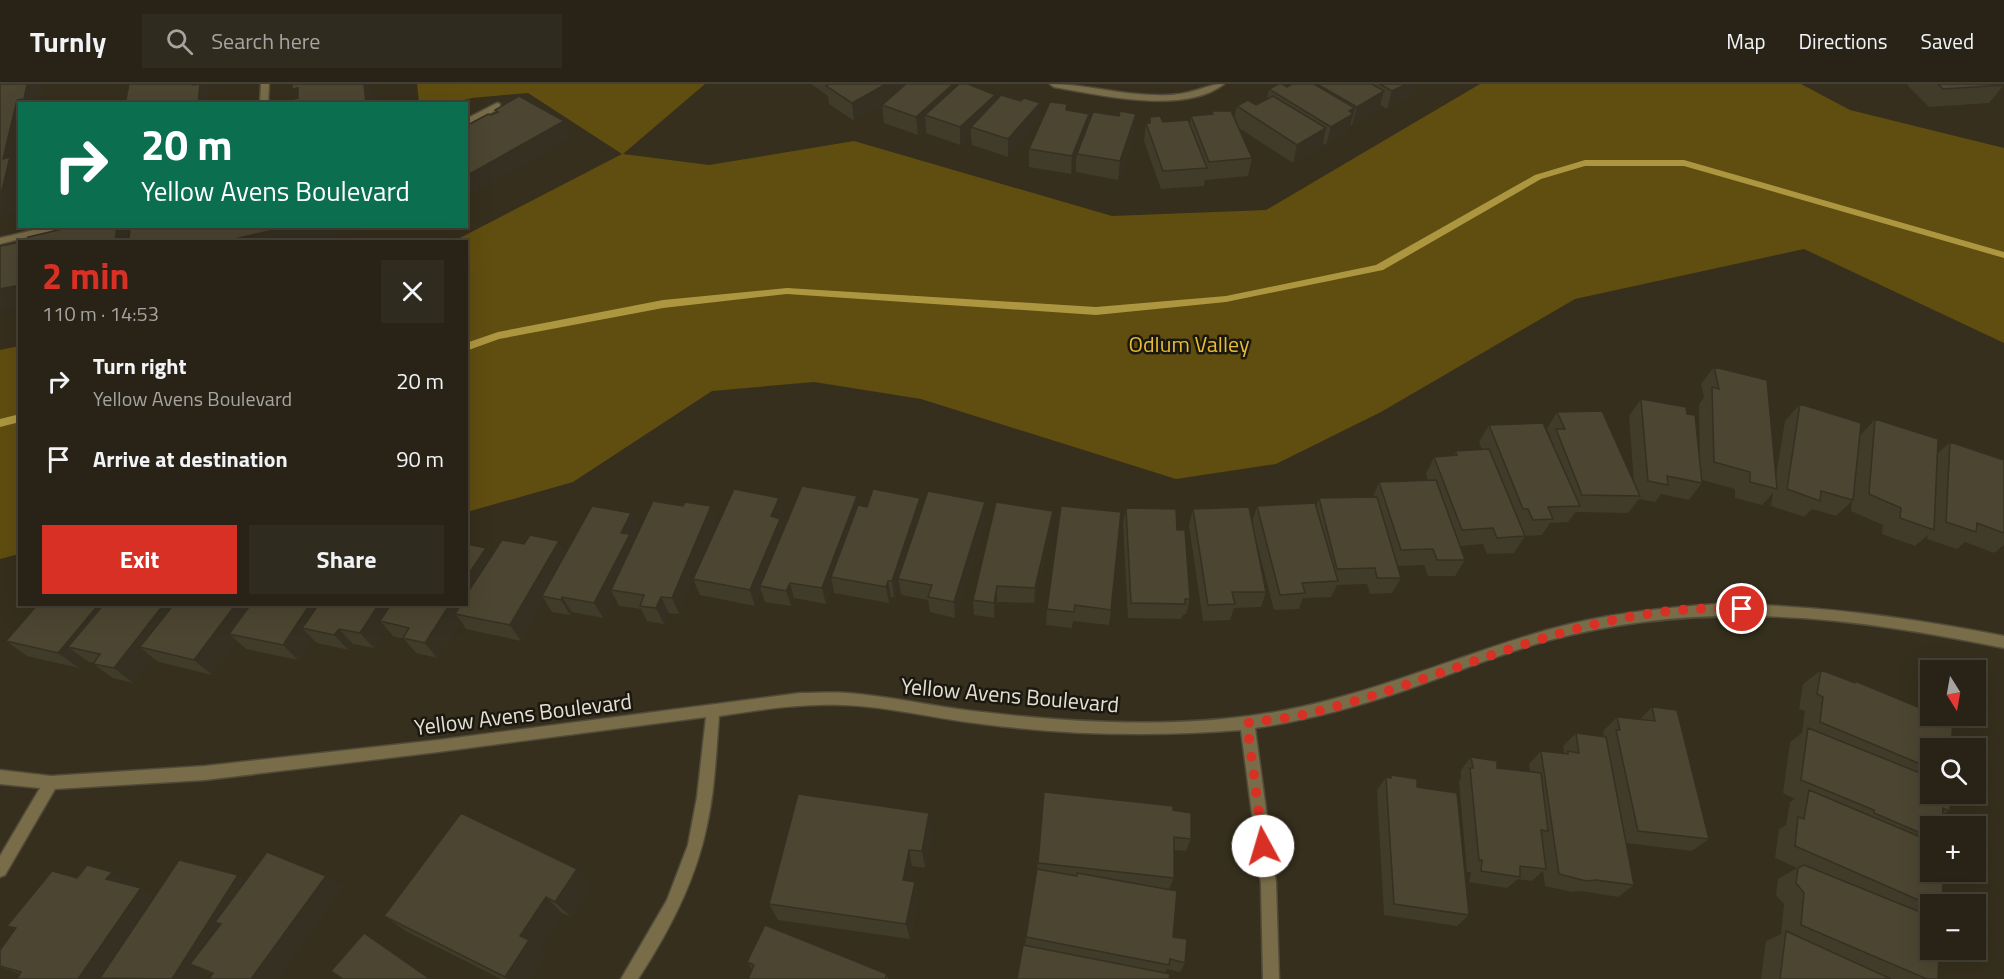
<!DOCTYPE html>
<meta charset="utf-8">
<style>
body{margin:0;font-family:"Titillium Web",sans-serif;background:#302b1f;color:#f1f3f6;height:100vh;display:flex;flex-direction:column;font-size:22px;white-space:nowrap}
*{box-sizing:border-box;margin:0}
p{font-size:20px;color:#a5a4a1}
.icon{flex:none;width:33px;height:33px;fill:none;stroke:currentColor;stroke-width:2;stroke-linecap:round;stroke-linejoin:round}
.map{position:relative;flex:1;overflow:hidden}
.drawer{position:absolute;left:18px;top:156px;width:450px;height:366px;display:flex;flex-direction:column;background:#282316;border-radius:0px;box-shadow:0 6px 24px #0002,0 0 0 2px #444035}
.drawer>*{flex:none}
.banner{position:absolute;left:18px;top:18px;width:450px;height:126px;border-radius:0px;box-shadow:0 6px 24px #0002,0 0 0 2px #444035;background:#0b6e4f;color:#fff;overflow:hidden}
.needle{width:39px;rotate:169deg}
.fabs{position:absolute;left:1920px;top:576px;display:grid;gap:12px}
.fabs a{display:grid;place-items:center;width:66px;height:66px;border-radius:0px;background:#282316;box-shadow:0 6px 24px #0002,0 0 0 2px #444035;font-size:30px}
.pin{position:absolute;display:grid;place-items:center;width:51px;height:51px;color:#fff;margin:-26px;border:3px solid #fff;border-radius:50%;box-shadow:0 2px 6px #0007}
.me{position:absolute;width:66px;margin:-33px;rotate:354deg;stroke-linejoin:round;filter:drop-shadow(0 0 4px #0008)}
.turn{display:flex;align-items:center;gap:21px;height:126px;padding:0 24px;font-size:27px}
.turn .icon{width:78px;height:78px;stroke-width:2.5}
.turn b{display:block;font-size:42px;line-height:51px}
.round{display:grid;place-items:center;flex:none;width:63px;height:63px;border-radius:0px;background:#302b1f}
.head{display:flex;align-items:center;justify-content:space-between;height:102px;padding:0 24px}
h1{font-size:36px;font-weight:700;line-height:45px;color:#d93025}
.primary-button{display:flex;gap:12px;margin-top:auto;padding:12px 24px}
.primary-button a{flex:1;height:69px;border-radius:0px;background:#d93025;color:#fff;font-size:24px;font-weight:700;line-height:69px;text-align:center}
.primary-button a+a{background:#302b1f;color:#f1f3f6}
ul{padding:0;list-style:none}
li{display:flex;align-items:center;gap:18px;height:78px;padding:0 24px}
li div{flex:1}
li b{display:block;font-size:22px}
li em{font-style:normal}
header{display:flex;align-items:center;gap:36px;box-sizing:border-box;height:84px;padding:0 30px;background:#282316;border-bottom:2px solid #444035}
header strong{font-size:28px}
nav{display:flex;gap:33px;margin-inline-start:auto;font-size:21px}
.search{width:420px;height:54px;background:#302b1f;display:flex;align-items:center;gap:15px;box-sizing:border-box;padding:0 21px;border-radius:0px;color:#a5a4a1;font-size:22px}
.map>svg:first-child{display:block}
</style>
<header>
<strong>Turnly</strong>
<div class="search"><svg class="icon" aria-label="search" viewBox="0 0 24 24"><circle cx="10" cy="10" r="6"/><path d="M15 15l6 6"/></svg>Search here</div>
<nav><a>Map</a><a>Directions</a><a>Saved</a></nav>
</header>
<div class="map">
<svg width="2004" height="895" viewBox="0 0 2004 895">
<rect width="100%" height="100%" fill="#362f1d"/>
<path fill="#604d10" d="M417 0H705L623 70 709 81 854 57 1112 132 1266 126 1480 0H1801L1850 26 2004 64V259L1804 165 1575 215 1381 328 1276 380 1176 395 921 315 814 298 712 307 573 398 467 428 466 158 454 157 622 70 528 9 472 14 452 19H419Z
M19 262V470L0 475V266Z"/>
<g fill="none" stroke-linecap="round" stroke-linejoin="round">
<path fill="#ad9640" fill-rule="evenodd" d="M1585 76H1684L2004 168V174L1684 82H1585L1541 95 1383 186 1226 218 1096 231 787 210 663 224 499 255 466 267V259L498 248 663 216 787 204 1096 223 1226 212 1376 181 1535 91Z
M20 330V338L0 343V335Z"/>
<defs>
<path id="street" d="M261 0H269L268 20H260Z
M1050 0C1085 0 1120 11 1156 11 1170 12 1184 10 1197 6 1207 3 1214 0 1224 0 1184 31 1100 11 1054 3Z
M497 19 500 20V24L466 42V35Z
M51 142H71L0 160V154Z
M1718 520C1818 521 1906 533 2004 552V564C1849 532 1706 515 1550 556 1499 570 1450 591 1400 608 1352 624 1304 637 1255 644L1276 799 1279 895H1263L1261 799 1241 646C1155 653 1068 651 982 640 935 635 888 622 842 621 800 619 760 626 719 632 716 668 715 705 707 741 696 796 669 848 638 895H621L667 816 688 761 697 713 706 633 438 668 205 696 55 705 5 791 0 793V772L40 704 0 700V686L51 692 205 682 438 656 800 609C816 609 831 608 847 609 889 612 931 622 973 627 1063 638 1159 644 1249 632 1353 619 1447 575 1547 546 1603 530 1660 524 1718 520Z"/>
</defs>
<use href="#street" stroke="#524b3a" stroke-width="3"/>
<use href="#street" fill="#796c48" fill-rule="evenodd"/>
</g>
<path fill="#413b2a" d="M811 0H950L952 7 995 17 1039 37 1008 73 972 61 971 51 960 61 926 49V43L918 51 884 39 882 21 854 37 829 20 828 12Z
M1292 0H1418L1414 10 1387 25 1380 21 1379 25 1352 41 1350 40 1348 48 1326 61 1323 59 1322 63 1293 79 1239 44 1252 74 1248 92 1206 96 1205 94 1204 102 1161 105 1144 57 1146 39 1163 38 1190 39 1191 32 1212 30V27L1234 34 1237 22 1256 21 1267 15 1269 5 1287 3Z
M1908 0H2002L2004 1 1989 19 1929 23 1907 1Z
M1067 20V26L1089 30V39L1119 32 1136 30 1134 48 1118 96 1076 88V77L1071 90 1029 83V65Z
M1714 283 1776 392 1785 337 1800 320 1860 352 1875 335 1937 370 1950 358 2004 376V461L1994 469 1965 458 1957 465 1927 455 1928 451 1915 462 1882 450 1883 441 1851 427 1852 417 1836 432 1812 425 1804 433 1771 422 1773 409 1762 421 1735 414V405L1702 396V399L1689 416 1661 410 1655 418 1639 415 1628 429 1576 428 1568 438 1550 439 1542 451 1525 452 1514 469 1487 470 1483 460 1460 462 1465 476 1455 492H1428L1424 481 1397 482 1401 494 1392 509 1370 510 1367 500 1337 501 1331 513 1303 514 1299 525 1274 526 1254 448 1266 508 1261 523 1234 524 1230 536 1203 537 1189 441 1193 425 1252 438 1257 422 1316 423 1319 414 1373 413 1379 398 1428 397 1426 390 1434 373 1453 372 1455 367 1482 366 1479 358 1489 341 1550 354 1551 353 1547 345 1557 328 1634 399 1629 332 1641 315 1687 330 1700 376 1699 321 1704 313 1701 300Z
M857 412 858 421 867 423 921 429 986 434 955 534 930 528 928 516 901 511 899 498 894 513H891L889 519 834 509 833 502 826 520 794 514 791 522 765 518 761 506 755 522 700 511 693 495 679 530 669 529 664 540 647 537 641 525 619 522 614 512 603 534 572 528 570 531 552 528 544 515 521 557 466 545 461 537 437 574 416 569 404 555 393 552 387 545 374 564 353 560 349 566 317 559 313 555 298 576 246 565 237 557 212 591 159 578 153 574 133 599 113 594 93 580V579L89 578 86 576 79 584 27 572 6 557 466 520 486 464 491 473 566 470 631 429 639 445 633 457V458L717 439 695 492 779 414 783 431 780 437 783 447Z
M1061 422 1111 526 1109 541 1073 537 1072 544 1046 541 1047 525Z
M1126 424 1177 446 1190 515 1186 530 1183 531 1181 535 1128 534 1123 440Z
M1053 427 1052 443 1034 519 997 518 994 534 974 531 973 516Z
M1821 586 1853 598 1855 597 1930 664V710L1950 727 1943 730 1930 742V831L1938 895H1761L1766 857 1781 850 1784 820 1776 811 1778 795 1797 784 1775 774 1779 745 1786 741 1790 718 1795 715 1783 709 1790 658 1802 649 1805 627 1799 625 1803 600Z
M1652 623 1709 755 1692 767 1626 759 1634 801 1618 813 1582 807 1572 808 1545 802 1543 787 1532 797 1518 795 1507 804 1469 798 1471 788H1467L1459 697 1461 694V686L1471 673 1497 684 1530 688 1529 680 1541 667 1564 669 1563 662 1576 649 1604 652 1603 647 1617 633 1640 635Z
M1391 691 1417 703 1469 831 1457 842 1384 831 1377 706 1386 693H1390Z
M1044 708 1173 726 1191 755 1186 767 1174 766V794L1169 805 1173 853 1185 879 1180 888 1167 885 1165 890 1025 861 1026 853 1037 785Z
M932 746 925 784 912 782 910 797 918 813 910 855 778 836 769 820Z
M326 792 342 803 278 895H209L212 890 205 887 20 890 0 883V866L15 845 7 842 77 794 134 799 131 802 155 812 246 796Z
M592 801 571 833 562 829 539 864 546 870 530 895H501L406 847 384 832Z
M747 878 887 890 888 895H748L752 885Z"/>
<path fill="#353022" d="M27 0H44L45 2 41 20H20V117L17 129 0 132V111L3 75 17 16Z
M193 0H214L213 7 206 9 211 18V20H193Z
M364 0H372L374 20H366Z
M886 0H908V7L854 37 852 19Z
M1406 0H1418L1414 10 1387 25 1392 7Z
M952 1V19L925 31 926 43 918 51 916 33Z
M298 4 300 20 292 5Z
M1384 7 1379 25 1352 41 1357 23Z
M995 11V29L971 43V51L960 61V43Z
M1040 19 1039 37 1008 73V55Z
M1355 24 1348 48 1326 61 1331 43 1349 27Z
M1089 30 1088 48 1077 70 1076 77 1071 90 1072 72Z
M1136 30 1134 48 1118 96 1120 77Z
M564 37 570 55 466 114V92Z
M1326 44 1322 63 1293 79 1297 61Z
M117 142H126L132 151V158H115Z
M291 142H384L316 158H222Z
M20 201V222L0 227V205Z
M857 412 860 429 831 493 833 502 826 520 822 504Z
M779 414 783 431 780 437 784 451 760 502 761 506 755 522 750 506 771 432Z
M920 414 921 430 898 495 899 498 894 513 892 497Z
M985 418 986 434 955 534 954 518Z
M711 422 717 439 679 530 672 514Z
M1053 427 1052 443 1034 519 1035 504Z
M631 429 639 445 633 457 637 466 611 506 614 512 603 534 594 519 621 449Z
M559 457 568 473 542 512 544 515 521 557 510 541Z
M486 464 496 480 464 531 455 530 461 537 437 574 425 559 450 520H466V494Z
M888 497 891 513 889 519 886 503Z
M790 499 794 514 791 522 786 507Z
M997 502V518L994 534V519Z
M562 513 572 528 570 531 561 516Z
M661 513 669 529 664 540 656 524Z
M99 520H130L68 563 86 576 79 584 58 569Z
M164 520H194L140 563 153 574 133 599 114 584Z
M236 520H264L229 550 237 557 212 591 194 576Z
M310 520H331L302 544 313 555 298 576 283 561Z
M379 520H403L380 537 387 545 374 564 360 549Z
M339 545 353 560 349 566 334 551Z
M929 729 932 746 925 784 922 767Z
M909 766 912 782 907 812 903 796Z
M577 785 592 801 571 833 555 818Z
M112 788 134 799 128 806 106 795Z
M238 791 257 802 215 838 230 846 190 880 205 887 200 895H172Z
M326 792 342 803 278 895H251Z
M915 798 918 813 910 855 906 840Z
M141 804 162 816 109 895H78Z
M546 813 562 829 539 864 546 870 530 895H507L505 893 520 852Z
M364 849 387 863 433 895H430Z"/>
<path fill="#4c4531" stroke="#353022" stroke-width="1.5" d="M0 0H27L24 15 17 16 3 75 10 73 1 110 0 111Z
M129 0H193V1L200 0 198 18 194 19 193 20H125Z
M292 0H364L366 20H291V16L298 14V4L292 5Z
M829 0H886L852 19 826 2Z
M906 0H950L952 1 916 33 882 21Z
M959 0H968L995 11 960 43 925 31Z
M1279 0H1282L1287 3 1292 0H1314L1355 24 1349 27 1353 30 1331 43 1269 5Z
M1317 0H1372L1384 7 1357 23Z
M1380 0H1406L1392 7Z
M1938 0H2002L2004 1 1943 5Z
M1001 11 1021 17 1024 14 1040 19 1008 55 971 43Z
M519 12 564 37 466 92V42L488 30 491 31 498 28 495 26Z
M1273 12 1326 44 1297 61 1237 22 1248 16 1256 21Z
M1050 18 1067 20 1066 26 1089 30 1072 72 1029 65Z
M1120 27 1136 30 1120 77 1077 70 1093 28 1119 32Z
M1212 27H1231L1252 74 1209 78 1191 32 1213 30Z
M1160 32 1163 38 1188 36 1207 84 1163 87 1146 39H1150V33Z
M75 142H117L115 158H22L28 156V153Z
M130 142H291L222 158H129Z
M20 158V201L0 205V162Z
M1714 283 1767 296 1777 405 1750 398V388L1714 378 1712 303 1719 305Z
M1641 315 1686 323 1687 330 1695 331 1702 399 1667 392 1668 401 1648 397Z
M1800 320 1861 339 1853 416 1821 407 1820 417 1787 405Z
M1602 327 1640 412 1582 411 1556 345H1565L1557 328Z
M1875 335 1938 355 1934 446 1900 434 1901 424 1869 410Z
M1543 339 1580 422 1548 423 1553 435 1533 436 1528 425H1523L1489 341Z
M1950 358 2004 376V449L1977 439 1976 448 1946 438Z
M1489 365 1525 452 1497 454 1493 444 1462 446 1434 373 1457 371 1455 367Z
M1436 396 1465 476H1437L1433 465 1401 466 1379 398Z
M802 402 857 412 822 504 790 499 786 507 760 502Z
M734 405 779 414 771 432 780 435 750 506 693 495Z
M873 405 920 414 892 497H888L886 503 831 493 858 421 867 423Z
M928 407 985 418 954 518 928 513 932 501 898 495Z
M1377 413 1401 494H1377L1375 484 1337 485 1319 414Z
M653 417 683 422 685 418 711 422 672 514 661 513 656 524 640 522 644 511 611 506Z
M996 418 1053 427 1035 504 997 502 994 519 973 516Z
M1315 419 1338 497 1302 499 1305 509 1280 511 1257 422Z
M592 422 631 429 621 449 630 450 594 519 562 513 561 516 542 512Z
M1061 422 1121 428 1111 526 1075 521 1074 528 1047 525Z
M1249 423 1266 508H1232L1235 520 1208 521 1193 425Z
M1126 424 1176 425 1177 446H1185L1190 515H1185V520L1131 519Z
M530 451 559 457 510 541 455 530 461 520H466V511L502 456 524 460Z
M466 460 486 464 466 494Z
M38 520H99L58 569 6 557Z
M104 520H164L114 584 93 580 100 570 68 563Z
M174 520H236L194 576 140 563Z
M251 520H310L283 561 229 550Z
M319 520H379L360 549 339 545 334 551 302 544Z
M391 520H450L425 559 403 554 409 544 380 537Z
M1821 586 1855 599V597L1930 628V632H1939L1953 637 1951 664H1930V684L1820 638 1823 613 1817 610Z
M1652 623 1677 626 1709 755 1638 747 1616 646H1620L1617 633 1655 637Z
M1808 644 1930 693V710H1950V727L1943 724 1942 742H1930V753L1874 729V726L1801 696Z
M1576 649 1606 653 1634 801 1596 796 1586 797 1559 790 1541 667 1568 670V667L1579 669Z
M1471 673 1497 677V684L1541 689 1548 747 1541 746 1546 785 1520 782V793L1481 787 1482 776H1479L1470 684H1473Z
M1391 691 1417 695V703L1457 709 1469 831 1394 820 1386 693 1391 694Z
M1809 706 1930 757V788H1937L1936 797 1943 800 1942 820 1930 821 1795 762 1798 733 1804 735Z
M1044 708 1173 722V726L1191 729V755L1174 753V794L1038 779Z
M798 710 929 729 922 767 909 766 903 796 915 798 906 840 769 820Z
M461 729 577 785 555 818 546 813 520 852 529 856 505 893 384 832Z
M267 768 326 792 251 895H209L213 889 190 880 221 840 215 838Z
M179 776 238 791 172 895 100 894Z
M87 781 112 788 106 795 141 804 78 895H17L21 888 0 882V866L16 844 7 842 52 787 77 794Z
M1804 781 1930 832V866H1939L1938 895H1927L1801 841 1804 809 1796 799 1798 784Z
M1037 785 1077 792V789L1177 807 1173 853 1187 855 1185 879 1170 875 1169 881 1026 853Z
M765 841 887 890 885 895H748L754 881 747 878Z
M1786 847 1891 895H1780Z
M364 849 430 895H343L331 887Z
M1023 861 1170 890 1169 895H1017Z"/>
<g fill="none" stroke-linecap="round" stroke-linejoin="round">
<path stroke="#d93025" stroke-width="10" stroke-dasharray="0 18" d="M1263 762 1247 639C1265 636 1284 635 1302 631 1452 597 1582 517 1742 525"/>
</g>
<g text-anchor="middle" stroke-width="5" stroke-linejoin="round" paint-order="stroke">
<g font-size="22" fill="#e6bb37" stroke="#1b180f">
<text x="1189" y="268">Odlum Valley</text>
</g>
<g font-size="22" fill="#e4dfd4" stroke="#1b180f">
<text transform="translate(1010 611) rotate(5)" y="8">Yellow Avens Boulevard</text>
<text transform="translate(523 630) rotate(-7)" y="8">Yellow Avens Boulevard</text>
</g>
</g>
</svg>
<div class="fabs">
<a><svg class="needle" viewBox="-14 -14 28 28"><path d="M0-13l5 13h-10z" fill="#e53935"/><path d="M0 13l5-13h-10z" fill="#a5a4a1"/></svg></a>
<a><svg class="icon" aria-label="search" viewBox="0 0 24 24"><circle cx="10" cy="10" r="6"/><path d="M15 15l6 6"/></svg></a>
<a>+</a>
<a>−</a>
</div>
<div class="pin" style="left:1742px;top:525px;background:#d93025"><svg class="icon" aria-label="arrive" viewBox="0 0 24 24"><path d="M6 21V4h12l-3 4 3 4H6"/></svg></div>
<svg class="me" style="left:1263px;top:762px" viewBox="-20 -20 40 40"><circle r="19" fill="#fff"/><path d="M0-13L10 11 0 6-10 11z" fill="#d93025"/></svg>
<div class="banner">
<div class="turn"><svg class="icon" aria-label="right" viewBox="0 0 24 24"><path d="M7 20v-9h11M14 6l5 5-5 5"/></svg><div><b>20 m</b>Yellow Avens Boulevard</div></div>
</div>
<section class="drawer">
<div class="head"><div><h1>2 min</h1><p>110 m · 14:53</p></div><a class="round"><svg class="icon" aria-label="close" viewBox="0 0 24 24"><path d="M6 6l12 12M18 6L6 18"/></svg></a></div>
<ul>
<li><svg class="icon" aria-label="right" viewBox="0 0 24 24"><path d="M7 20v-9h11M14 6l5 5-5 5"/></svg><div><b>Turn right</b><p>Yellow Avens Boulevard</p></div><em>20 m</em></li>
<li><svg class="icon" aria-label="arrive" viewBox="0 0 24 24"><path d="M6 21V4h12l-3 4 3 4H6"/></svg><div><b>Arrive at destination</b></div><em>90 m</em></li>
</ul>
<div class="primary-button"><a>Exit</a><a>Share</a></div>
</section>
</div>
